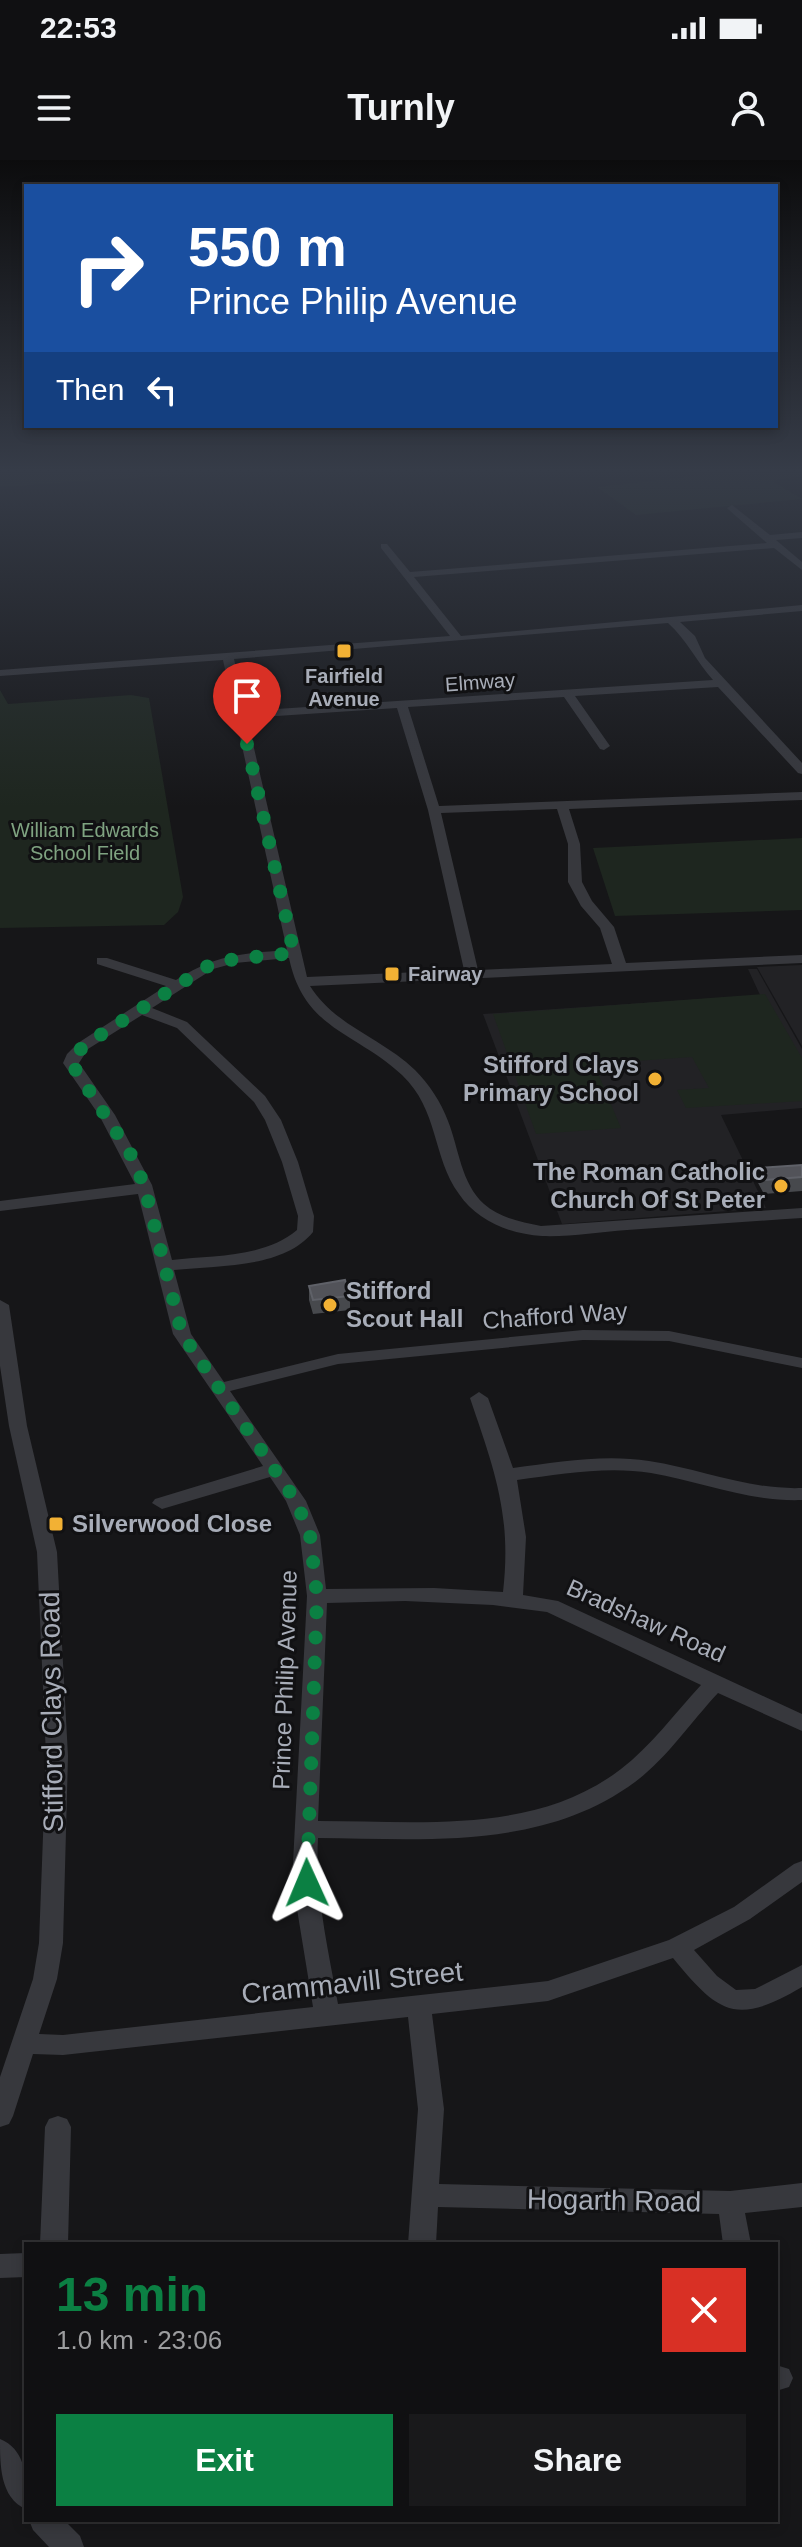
<!DOCTYPE html>
<meta charset="utf-8">
<style>
body{margin:0;font-family:Arial,sans-serif;background:#19191b;color:#f1f3f6;height:100vh;display:flex;flex-direction:column;font-size:30px;white-space:nowrap}
*{box-sizing:border-box;margin:0}
p{font-size:26px;color:#9c9d9f}
.icon{flex:none;width:44px;height:44px;fill:none;stroke:currentColor;stroke-width:2;stroke-linecap:round;stroke-linejoin:round}
.map{position:relative;flex:1;overflow:hidden}
.details{position:absolute;left:24px;top:2082px;width:754px;height:280px;display:flex;flex-direction:column;background:#101012;border-radius:0px;box-shadow:0 4px 12px #0003,0 0 0 2px #303032}
.details>*{flex:none}
.top-card{position:absolute;left:24px;top:24px;width:754px;height:244px;border-radius:0px;box-shadow:0 4px 12px #0003,0 0 0 2px #303032;background:#1a4fa0;color:#fff;overflow:hidden}
.pin{position:absolute;display:grid;place-items:center;width:68px;height:68px;color:#fff;margin:-82px -34px;border-radius:50% 50% 50% 0;rotate:-45deg;box-shadow:0 0 8px #0007}
.pin .icon{rotate:45deg}
.me{position:absolute;width:88px;margin:-44px;rotate:359deg;stroke-linejoin:round;filter:drop-shadow(0 0 6px #0008)}
.turn{display:flex;align-items:center;gap:28px;height:168px;padding:0 32px;font-size:36px}
.turn .icon{width:104px;height:104px;stroke-width:2.5}
.turn b{display:block;font-size:56px;line-height:68px}
.then{display:flex;align-items:center;height:76px;padding:0 32px;background:#0003;gap:16px;font-size:30px}
.round{display:grid;place-items:center;flex:none;width:84px;height:84px;border-radius:0px;background:#19191b}
.summary{display:flex;align-items:center;justify-content:space-between;height:136px;padding:0 32px}
h1{font-size:48px;font-weight:800;line-height:60px;color:#0b8043}
.button{display:flex;gap:16px;margin-top:auto;padding:16px 32px}
.button a{flex:1;height:92px;border-radius:0px;background:#0b8043;color:#fff;font-size:32px;font-weight:800;line-height:92px;text-align:center}
.button a+a{background:#19191b;color:#f1f3f6}
.status{display:flex;justify-content:space-between;align-items:center;height:56px;padding:0 40px;background:#101012;direction:ltr}
.status svg{height:22px;fill:currentColor}
header{display:flex;justify-content:space-between;align-items:center;height:104px;padding:0 32px;background:#101012;font-size:36px;font-weight:800}
.map>svg:first-child{display:block}
</style>
<div class="status"><b>22:53</b><svg viewBox="0 0 49 12"><path d="M0 12V9h3v3zM5 12V6h3v6zM10 12V3h3v9zM15 12V0h3v12zM26 1h20v11H26zM47 4h2v5h-2z"/></svg></div>
<header><svg class="icon" aria-label="menu" viewBox="0 0 24 24"><path d="M4 6h16M4 12h16M4 18h16"/></svg>Turnly<svg class="icon" aria-label="person" viewBox="0 0 24 24"><circle cx="12" cy="8" r="4"/><path d="M4 21q1-7 8-7t8 7"/></svg></header>
<div class="map">
<svg width="802" height="2387" viewBox="0 0 802 2387">
<rect width="100%" height="100%" fill="#161618"/>
<path fill="#222225" d="M802 805V886L757 807Z
M748 809H757L802 889V948L721 955 766 1048 562 1064 483 854 760 835Z"/>
<path fill="#1e261f" d="M0 313H203L0 327Z
M725 313H802V316L772 321 802 339 636 355 597 327Z
M0 530 8 544 131 535 149 538 183 737 178 752 164 765 0 768Z
M802 678V750L615 756 593 688Z
M765 834 802 898V941L686 948 677 930 709 928 692 897 594 904 621 968 536 974 493 854Z"/>
<g fill="none" stroke-linecap="round" stroke-linejoin="round">
<path fill="#37383d" fill-rule="evenodd" d="M732 345 770 375 802 372V378L776 380 802 402V410L774 388 414 417 461 476 802 445V451L680 462 695 476 705 498 802 603V614L798 613 718 527 575 536 610 586 604 590 600 589 564 537 408 547 439 646 802 632V640L569 649 580 684 582 722 592 741 614 767 626 803 802 795V803L310 826C335 866 382 878 415 910 429 924 441 942 448 961 459 989 461 1023 484 1044 500 1058 521 1062 541 1066L802 1048V1058C744 1062 685 1066 627 1070 599 1072 570 1077 542 1076 510 1074 477 1061 459 1034 432 997 439 950 402 915 356 872 304 870 289 798L235 803 213 809 152 848 187 862 265 936 281 960 298 1002 314 1056 313 1072C283 1109 218 1105 174 1110L191 1174 224 1222 338 1194 583 1170 669 1171 802 1198V1208L669 1181 583 1180 338 1204 230 1231 306 1341 320 1375 326 1429 434 1428 503 1432C512 1355 494 1309 470 1238L479 1232 488 1238 513 1308C558 1302 604 1294 649 1301 701 1309 749 1330 802 1328V1340C750 1342 702 1322 651 1313 607 1306 561 1314 517 1320L526 1377 523 1435 558 1441 802 1554V1571L718 1533C691 1562 667 1598 635 1622 543 1690 426 1679 318 1678 315 1734 328 1789 338 1844L548 1821 669 1780 734 1747 794 1704 802 1701V1722L750 1759 694 1790 717 1816 736 1830 755 1829 802 1805V1827C736 1866 719 1854 673 1798L548 1841 432 1854 444 1949 439 2024 730 2031 802 2023V2047L745 2053 751 2084H723L719 2054 438 2047 436 2084H408L418 1949 408 1857 63 1895 33 1894 13 1956 9 1964 0 1967V1917L33 1819 39 1783 46 1596 37 1392 9 1266 0 1206V1140L9 1145 27 1266 57 1392 68 1596 63 1783 57 1819 39 1874 63 1875 313 1847 296 1743 293 1703 307 1436 300 1375 286 1341 270 1317 162 1349 152 1343 155 1339 263 1306 173 1174 138 1034 0 1051V1041L135 1024 99 955 63 903 67 894 78 883 166 826 97 804V798H107L176 820C217 794 239 794 287 790L223 500 0 516V510L450 476 381 388V384H387L410 412 767 383 729 350 727 348ZM668 463C687 480 696 501 713 520L246 551 234 499ZM397 548 428 650 464 810 307 817 247 558ZM557 649 568 684V722L581 746 600 768 612 804 478 810 441 653ZM142 855 177 868 254 942 265 960 282 1002 298 1056 297 1070C264 1098 213 1095 172 1100L152 1025 115 955 79 903 88 889ZM405 1441 493 1445 547 1452 701 1525C675 1553 651 1586 621 1609 535 1675 420 1661 318 1661L327 1443Z
M58 1956 67 1959 71 1967 68 2084H40L45 1967 49 1959Z
M26 2093V2117L0 2118V2094Z
M776 2205 789 2209 793 2218 789 2227 776 2231Z
M0 2279C29 2291 26 2323 26 2349 0 2338 0 2305 0 2279Z
M29 2360H64L80 2376 84 2387H49L33 2370Z"/>
</g>
<path fill="#47494d" d="M802 1005V1031L764 1034 757 1021 759 1008Z
M309 1126 350 1136V1150L313 1154 309 1140Z"/>
<path fill="#525359" stroke="#5f6168" stroke-width="2" d="M802 1005V1017L765 1020 759 1008Z
M345 1120 350 1136 313 1140 309 1126Z"/>
<linearGradient id="sky" x2="0" y2="1"><stop stop-color="#0c0c0d"/><stop offset="0.48" stop-color="#363c48"/><stop offset="1" stop-color="#363c48" stop-opacity="0"/></linearGradient>
<rect width="802" height="647" fill="url(#sky)"/>
<g fill="none" stroke-linecap="round" stroke-linejoin="round">
<path stroke="#0b8043" stroke-width="14" stroke-dasharray="0 25.2" d="M247 584 294 793 234 799 208 806 83 886 71 903 130 993 144 1025 182 1174 296 1341 310 1375 317 1436 307 1723"/>
</g>
<g fill="#f2b134" stroke="#111113" stroke-width="3">
<rect x="336" y="483" width="16" height="16" rx="4"/>
<rect x="384" y="806" width="16" height="16" rx="4"/>
<circle cx="655" cy="919" r="8"/>
<circle cx="781" cy="1026" r="8"/>
<circle cx="330" cy="1145" r="8"/>
<rect x="48" y="1356" width="16" height="16" rx="4"/>
</g>
<g text-anchor="middle" stroke-width="6" stroke-linejoin="round" paint-order="stroke">
<g font-size="20" font-weight="bold" fill="#a8adb8" stroke="#111113">
<text x="344" y="523">Fairfield<tspan x="344" dy="23">Avenue</tspan></text>
<text x="408" y="821" text-anchor="start">Fairway</text>
</g>
<g font-size="20" fill="#a8adb8" stroke="#111113">
<text transform="translate(480 522) rotate(-4)" y="7">Elmway</text>
</g>
<g font-size="20" fill="#7fa381" stroke="#111113">
<text x="85" y="677">William Edwards<tspan x="85" dy="23">School Field</tspan></text>
</g>
<g font-size="24" font-weight="bold" fill="#a8adb8" stroke="#111113" text-anchor="end">
<text x="639" y="913">Stifford Clays<tspan x="639" dy="28">Primary School</tspan></text>
<text x="765" y="1020">The Roman Catholic<tspan x="765" dy="28">Church Of St Peter</tspan></text>
<text x="346" y="1139" text-anchor="start">Stifford<tspan x="346" dy="28">Scout Hall</tspan></text>
<text x="72" y="1372" text-anchor="start">Silverwood Close</text>
</g>
<g font-size="24" fill="#a8adb8" stroke="#111113">
<text transform="translate(555 1156) rotate(-4)" y="8">Chafford Way</text>
<text transform="translate(646 1461) rotate(24)" y="8">Bradshaw Road</text>
<text transform="translate(285 1520) rotate(-88)" y="8">Prince Philip Avenue</text>
</g>
<g font-size="28" fill="#a8adb8" stroke="#111113">
<text transform="translate(51 1552) rotate(-91)" y="10">Stifford Clays Road</text>
<text transform="translate(352 1822) rotate(-6)" y="10">Crammavill Street</text>
<text transform="translate(614 2040) rotate(1)" y="10">Hogarth Road</text>
</g>
</g>
</svg>
<div class="pin" style="left:247px;top:584px;background:#d93025"><svg class="icon" aria-label="arrive" viewBox="0 0 24 24"><path d="M6 21V4h12l-3 4 3 4H6"/></svg></div>
<svg class="me" style="left:307px;top:1723px" viewBox="-20 -20 40 40"><path d="M0-17L14 15 0 8-14 15z" fill="#0b8043" stroke="#fff" stroke-width="4"/></svg>
<div class="top-card">
<div class="turn"><svg class="icon" aria-label="right" viewBox="0 0 24 24"><path d="M7 20v-9h11M14 6l5 5-5 5"/></svg><div><b>550 m</b>Prince Philip Avenue</div></div>
<div class="then">Then<svg class="icon" aria-label="left" viewBox="0 0 24 24"><path d="M17 20v-9H6M10 6l-5 5 5 5"/></svg></div>
</div>
<section class="details">
<div class="summary"><div><h1>13 min</h1><p>1.0 km · 23:06</p></div><a class="round" style="background:#d93025;color:#fff"><svg class="icon" aria-label="close" viewBox="0 0 24 24"><path d="M6 6l12 12M18 6L6 18"/></svg></a></div>
<div class="button"><a>Exit</a><a>Share</a></div>
</section>
</div>
